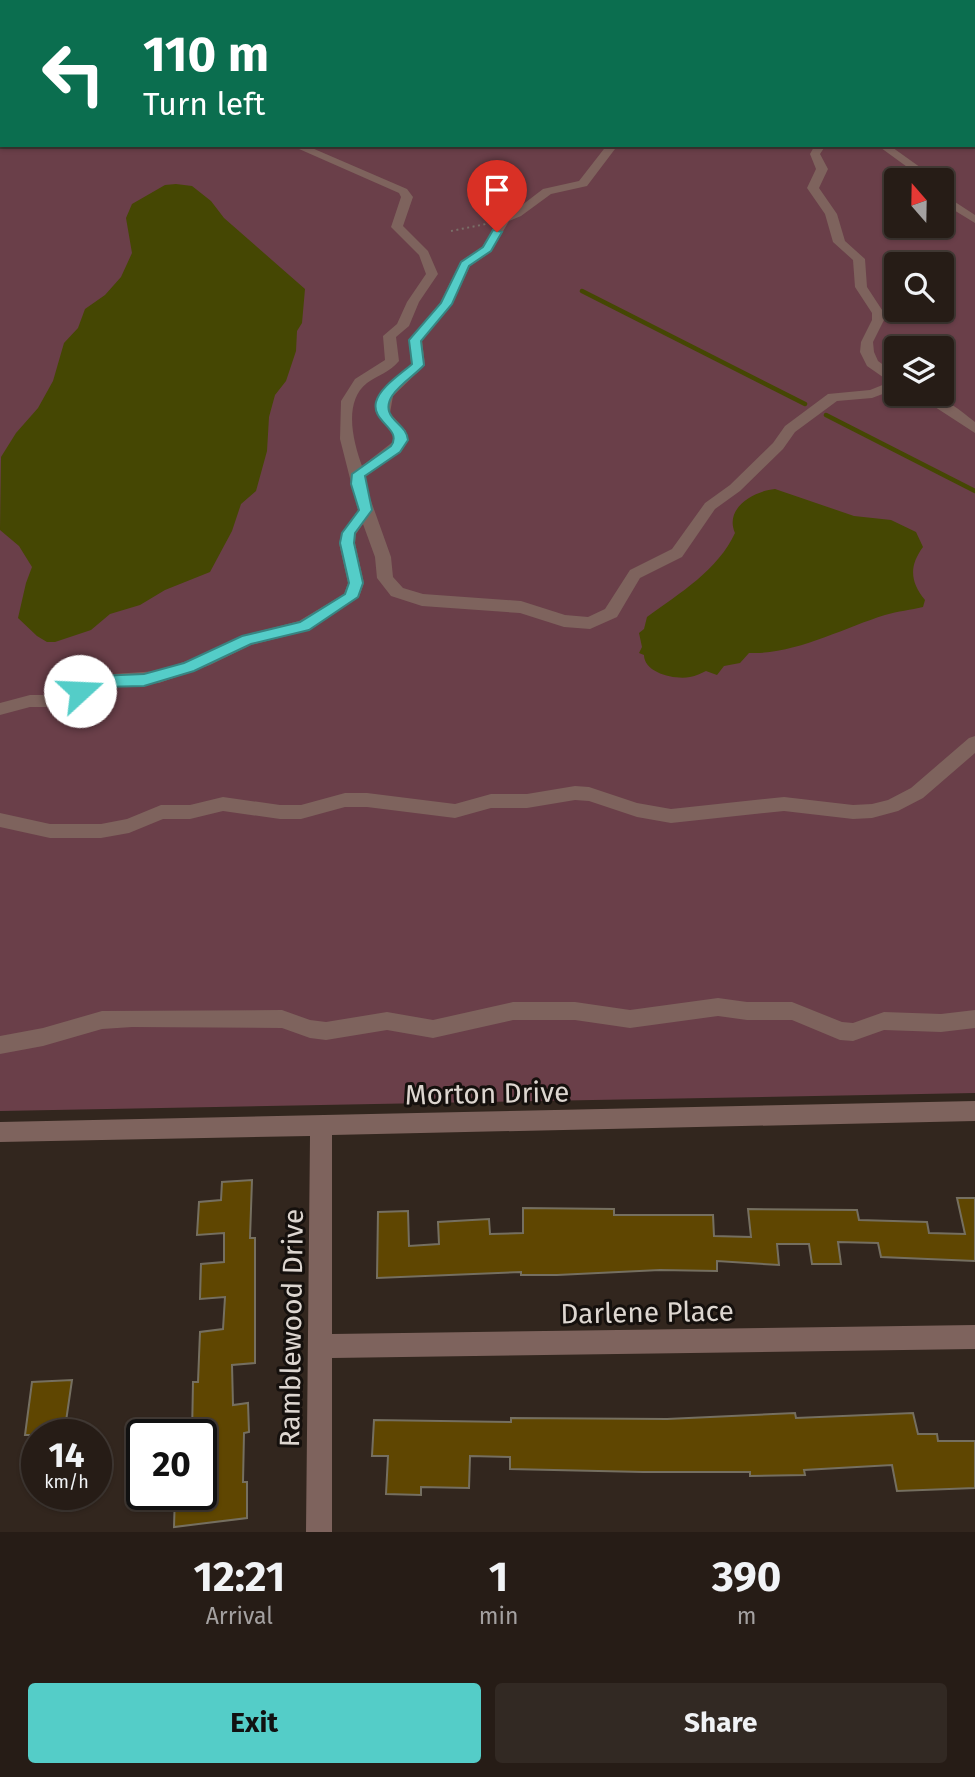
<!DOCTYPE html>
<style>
body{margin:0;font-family:"Fira Sans",sans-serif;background:#322923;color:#f1f3f6;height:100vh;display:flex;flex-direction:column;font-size:26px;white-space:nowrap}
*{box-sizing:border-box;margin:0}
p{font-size:23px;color:#a4a1a1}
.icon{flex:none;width:38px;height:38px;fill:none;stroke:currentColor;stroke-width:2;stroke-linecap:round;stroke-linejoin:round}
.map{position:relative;height:1532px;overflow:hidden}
.panel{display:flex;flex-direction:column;background:#261c16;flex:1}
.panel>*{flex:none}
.guide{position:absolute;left:0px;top:0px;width:976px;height:147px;box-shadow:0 2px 5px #0004,0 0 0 2px #423a35;background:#0b6e4f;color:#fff;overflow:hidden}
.needle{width:46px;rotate:340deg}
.buttons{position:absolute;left:884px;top:168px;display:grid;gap:14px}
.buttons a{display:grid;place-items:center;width:70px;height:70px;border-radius:7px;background:#261c16;box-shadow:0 2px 5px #0004,0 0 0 2px #423a35;font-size:35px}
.speed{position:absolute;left:21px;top:1419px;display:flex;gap:14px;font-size:35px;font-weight:700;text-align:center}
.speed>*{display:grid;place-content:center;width:91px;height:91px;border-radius:50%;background:#261c16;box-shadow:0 2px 5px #0004,0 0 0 2px #423a35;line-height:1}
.speed small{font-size:18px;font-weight:400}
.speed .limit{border:4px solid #111;border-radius:10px;background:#fff;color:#111}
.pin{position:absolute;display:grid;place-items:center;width:60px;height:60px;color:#fff;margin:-72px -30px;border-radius:50% 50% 50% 0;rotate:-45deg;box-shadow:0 0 7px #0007}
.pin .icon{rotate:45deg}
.me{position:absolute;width:77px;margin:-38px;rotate:70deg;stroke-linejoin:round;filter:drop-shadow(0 0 5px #0008)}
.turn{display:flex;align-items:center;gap:24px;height:147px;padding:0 28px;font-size:32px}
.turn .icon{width:91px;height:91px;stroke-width:2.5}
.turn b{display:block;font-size:49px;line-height:60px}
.eta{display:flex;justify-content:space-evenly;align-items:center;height:119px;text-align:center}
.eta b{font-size:42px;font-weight:700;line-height:49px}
.primary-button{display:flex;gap:14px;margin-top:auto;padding:14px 28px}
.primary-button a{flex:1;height:80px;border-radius:7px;background:#54cdc8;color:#111;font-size:28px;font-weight:700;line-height:80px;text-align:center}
.primary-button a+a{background:#322923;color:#f1f3f6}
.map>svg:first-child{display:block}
</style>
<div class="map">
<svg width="975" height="1532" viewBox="0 0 975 1532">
<rect width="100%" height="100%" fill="#32261e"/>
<path fill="#6a3f49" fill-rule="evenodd" d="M336 0H975V1093L0 1111V22L2 145H975V2ZM896 180H942V226H896ZM896 264H942V310H896ZM896 348H942V394H896Z"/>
<path fill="#7f4351" d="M2 0H336L2 2 0 22Z"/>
<path fill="#454703" d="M176 184 192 186 211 201 224 218 305 289 302 323 297 331 296 351 286 381 275 395 269 417 267 451 256 491 241 504 232 531 210 572 165 590 140 605 110 614 91 630 55 642H47L37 636 18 618 26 583 32 567 19 546 0 530 1 457 16 433 38 408 53 381 64 343 78 328 85 309 105 295 121 277 132 253 126 218 132 204 165 185Z
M775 489 854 516 891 520 916 532 923 547C909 566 910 582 925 600L923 607C911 610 898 611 885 615 843 628 794 655 749 653L740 663 724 666 717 675 706 671C701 673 696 676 690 677 675 680 644 673 644 655L639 653 642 647 639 633 644 629 647 617C680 593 718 570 735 533 724 508 754 491 775 489Z"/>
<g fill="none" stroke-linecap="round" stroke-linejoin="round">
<path stroke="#454703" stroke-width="4.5" d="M582 291 805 404
M826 415 975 491"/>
</g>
<path fill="#5f4601" stroke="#756f60" stroke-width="2" d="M252 1180 250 1238H255V1363L232 1365 233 1405 248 1403 249 1432 244 1433 243 1482H247V1518L174 1527 175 1494H201V1435H192L193 1382H198L200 1332 223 1329 225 1297 200 1299 201 1264 224 1262V1233L197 1235 199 1202 221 1200 222 1182Z
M957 1198H975V1261L881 1257 878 1243 838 1242 841 1264H812L809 1244H777L779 1265 717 1261V1271L660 1270 557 1275H521V1272L377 1278 378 1212 408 1211 409 1246 439 1244 438 1222 489 1219 490 1234 523 1233V1208L614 1209V1215H713L714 1236 751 1237 748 1209 857 1210 859 1220 927 1222 929 1233 965 1234Z
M72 1380 64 1435H25L32 1382Z
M795 1413 796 1418 913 1413 918 1434H937L938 1441H975V1488L897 1491 892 1465 804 1470 805 1475 750 1476V1472H643L510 1469V1457L470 1456 469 1488 421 1487V1495L386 1494 388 1456H372L374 1420 511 1422V1418L667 1419Z"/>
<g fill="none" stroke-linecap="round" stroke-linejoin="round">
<path stroke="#796f68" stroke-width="2" stroke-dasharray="2 3.5" stroke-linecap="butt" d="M451 231 486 224"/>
<path fill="#7e635d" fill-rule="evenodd" d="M947 0H975V4L946 2Z
M0 130H2L0 137Z
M290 145H305L407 189 413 197 403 226 428 251 438 274 419 302 409 326 396 337 399 361C390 372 378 375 367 383 343 402 353 441 362 466L394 441 393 433 376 413C373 390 398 379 411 365L409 340 440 303 461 261 482 247 501 217 513 212 543 189 579 181 607 145H618L587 186 551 194 521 216 509 221 491 252 470 266 452 304 422 340 425 365 393 396 390 413 406 431 408 441 400 452 365 477V484L391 557 393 577 403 588 423 594 521 601 565 615 588 617 605 609 630 570 672 549 705 503 730 485 773 443 785 426 828 394 870 390 890 382 867 366 860 352 861 342 872 320V313L855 287 853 260 833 242 825 214 807 188 816 169 810 154 815 145H826L820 154 828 169 819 188 837 214 845 241 865 259 867 287 884 313V320L873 342 874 352 878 361 896 374V389L872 398 837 401 795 432 783 449 740 491 715 509 682 557 640 578 617 617 590 629 564 627 520 613 422 606 391 596 377 578 375 557 363 524 356 534 355 543 364 583 359 597 310 630 251 645 210 665 159 683 101 687 63 707H30L0 715V703L30 695H60L98 675 158 671 198 657 241 636 299 621 344 594 348 583 339 543 342 533 358 510 340 439 341 401 355 379 385 360 383 336 397 324 407 302 426 274 419 255 391 227 401 197 399 193Z
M877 145H889L938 180H925Z
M942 189 946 190 952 200 975 215V223L944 204Z
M915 394C940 393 956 407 975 422V433Z
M975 736V753L923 798 898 811 872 818 853 819 784 811 671 823 637 817 589 801 575 800 527 808H491L455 818 367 807H345L301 819H280L223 811 190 819H163L129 833 101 838H50L0 827V813L50 824H101L127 819 161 805H190L223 797 280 805H301L345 793H367L455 804 491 794H527L575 786 589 787 637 803 671 809 784 797 853 805 872 804 888 800 911 788 969 738Z
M718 998 747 1002H792L842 1022 853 1023 884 1012 941 1014 975 1010V1028L941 1032 884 1030 853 1041 840 1040 792 1020H747L718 1016 630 1028 575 1020H513L433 1038 387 1030 326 1040 310 1038 282 1028 132 1027 102 1029 43 1046 0 1054V1036L43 1028 102 1011 282 1010 310 1020 326 1022 387 1012 433 1020 513 1002H575L630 1010Z
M975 1101V1121L332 1135V1334L975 1325V1349L332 1358V1532H306L310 1136 0 1142V1122Z"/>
</g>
<path fill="#54cdc8" stroke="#378582" stroke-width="2" d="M493 230 502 232 491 251 469 266 452 304 421 341 424 365C413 378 377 397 392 417 398 425 407 429 408 440L400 452 365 476 372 510 355 533 354 543 363 583 358 597 309 630 251 644 194 671 144 686 100 687 86 695H75L73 691 75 687 98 676 144 674 184 663 242 636 300 622 345 594 349 583 340 543 342 533 359 510 351 484 352 474 391 446C403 429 371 422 376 402 380 387 401 374 412 364L409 340 441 303 461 262 483 247Z"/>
<g text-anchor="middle" stroke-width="6" stroke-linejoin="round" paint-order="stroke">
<g font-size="28" fill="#ddd6d0" stroke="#15100d">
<text transform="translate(487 1093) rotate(-1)" y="10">Morton Drive</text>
<text transform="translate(647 1312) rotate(-1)" y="10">Darlene Place</text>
<text transform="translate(291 1328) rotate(-89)" y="10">Ramblewood Drive</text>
</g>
</g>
</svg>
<div class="buttons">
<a><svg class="needle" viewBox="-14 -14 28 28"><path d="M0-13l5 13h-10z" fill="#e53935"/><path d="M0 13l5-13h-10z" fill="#a4a1a1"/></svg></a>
<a><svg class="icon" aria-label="search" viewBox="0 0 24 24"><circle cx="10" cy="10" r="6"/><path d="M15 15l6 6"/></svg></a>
<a><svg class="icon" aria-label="layers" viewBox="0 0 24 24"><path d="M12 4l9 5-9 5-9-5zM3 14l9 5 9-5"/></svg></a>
</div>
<div class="speed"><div>14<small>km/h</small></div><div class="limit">20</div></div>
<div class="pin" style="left:497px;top:232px;background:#d93025"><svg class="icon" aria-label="arrive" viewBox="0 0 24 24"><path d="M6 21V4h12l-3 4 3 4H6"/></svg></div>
<svg class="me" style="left:80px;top:691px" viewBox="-20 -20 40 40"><circle r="19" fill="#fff"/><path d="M0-13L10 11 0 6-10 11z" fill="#54cdc8"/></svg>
<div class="guide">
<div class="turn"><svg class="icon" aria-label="left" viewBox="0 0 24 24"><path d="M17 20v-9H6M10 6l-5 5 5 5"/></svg><div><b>110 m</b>Turn left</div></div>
</div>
</div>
<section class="panel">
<div class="eta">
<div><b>12:21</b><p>Arrival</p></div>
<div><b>1</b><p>min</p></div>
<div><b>390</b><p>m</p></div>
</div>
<div class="primary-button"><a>Exit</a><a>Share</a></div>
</section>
